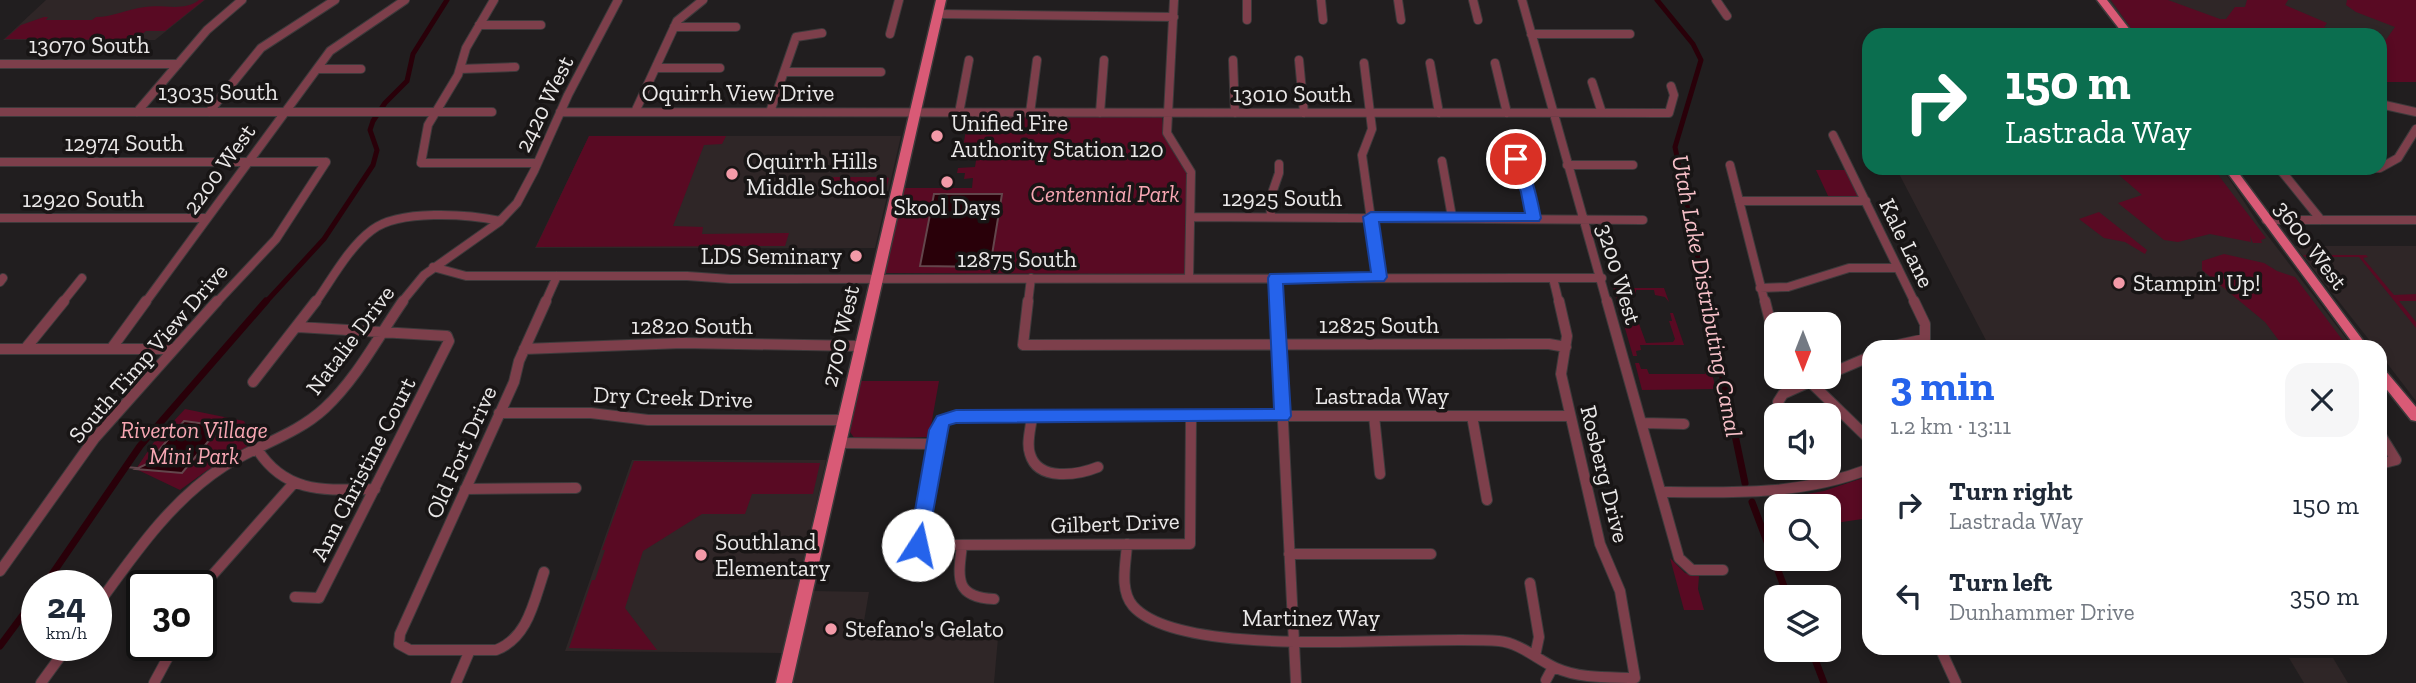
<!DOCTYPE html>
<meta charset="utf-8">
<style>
body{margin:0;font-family:"Zilla Slab",serif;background:#f6f6f7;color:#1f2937;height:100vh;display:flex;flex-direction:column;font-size:26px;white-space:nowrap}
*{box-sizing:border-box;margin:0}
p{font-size:23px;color:#747a83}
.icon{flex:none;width:38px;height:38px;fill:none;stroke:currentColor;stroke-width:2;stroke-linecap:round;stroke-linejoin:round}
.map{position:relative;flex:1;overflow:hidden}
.panel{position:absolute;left:1862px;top:340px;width:525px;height:315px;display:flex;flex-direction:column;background:#fff;border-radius:21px;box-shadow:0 4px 10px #0003}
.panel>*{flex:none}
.guide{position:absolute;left:1862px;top:28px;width:525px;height:147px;border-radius:21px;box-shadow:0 4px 10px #0003;background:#0b6e4f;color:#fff;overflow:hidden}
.needle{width:46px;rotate:180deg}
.tools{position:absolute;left:1764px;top:312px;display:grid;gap:14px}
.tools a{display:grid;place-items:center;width:77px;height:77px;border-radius:14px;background:#fff;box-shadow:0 4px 10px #0003;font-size:35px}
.speed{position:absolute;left:21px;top:570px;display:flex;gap:14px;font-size:35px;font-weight:700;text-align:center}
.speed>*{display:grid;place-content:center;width:91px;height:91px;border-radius:50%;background:#fff;box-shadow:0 4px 10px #0003;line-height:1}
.speed small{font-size:18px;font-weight:400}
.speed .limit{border:4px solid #111;border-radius:10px;background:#fff;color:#111}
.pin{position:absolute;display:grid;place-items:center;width:60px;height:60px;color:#fff;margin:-30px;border:4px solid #fff;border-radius:50%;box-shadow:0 2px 7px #0007}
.me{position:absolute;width:77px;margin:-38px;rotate:10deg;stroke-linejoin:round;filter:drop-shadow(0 0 5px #0008)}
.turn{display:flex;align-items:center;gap:24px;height:147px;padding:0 28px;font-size:32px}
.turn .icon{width:91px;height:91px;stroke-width:2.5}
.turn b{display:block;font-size:49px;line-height:60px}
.round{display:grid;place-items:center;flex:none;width:74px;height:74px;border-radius:21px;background:#f6f6f7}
.overview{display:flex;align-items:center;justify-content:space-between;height:119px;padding:0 28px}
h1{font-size:42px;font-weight:800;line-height:52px;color:#2563eb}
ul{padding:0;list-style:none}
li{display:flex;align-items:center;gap:21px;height:91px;padding:0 28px}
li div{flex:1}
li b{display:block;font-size:26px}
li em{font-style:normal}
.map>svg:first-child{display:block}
</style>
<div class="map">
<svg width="2416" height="683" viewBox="0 0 2416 683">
<rect width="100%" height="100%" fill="#211e1f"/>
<path fill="#2f2627" d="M46 0H205L155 40H3Z
M2108 0H2416V82H2380V35H2134Z
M589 136H901L875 248H535Z
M1896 168H2222L2258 223 2352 346H1989Z
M2295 246H2416V401L2380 354V346H2374Z
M632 460H826L782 653 565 651Z
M813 591 869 592 862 633 998 638 994 683H792Z
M2289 658H2333L2348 683H2304Z"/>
<path fill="#590a23" d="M199 0H204L165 31H146L135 40 5 39 21 25 44 17H48L46 20H92L96 17C114 17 127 9 145 7 163 4 184 12 199 0Z
M2111 0H2168L2220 19H2226L2235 7H2245L2247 0H2288L2285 5 2327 23 2324 27 2329 29 2324 35H2136Z
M2347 0H2416V82H2380V44H2383L2395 27 2356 12 2346 5Z
M980 116H1162C1164 151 1178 146 1187 172L1185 274 885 273 904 188H972L973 178 964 179 965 173H957L958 168 975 167 978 147H963L968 119Z
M589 136H726L722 144 704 145 673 226 703 227 702 234 789 233 785 246 536 247Z
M2140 168H2213L2266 238 2261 240 2262 243H2253L2250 236 2251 242 2210 234 2178 242 2164 240 2118 203 2142 195 2119 175Z
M1816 170H1846L1859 198H1829Z
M832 177H886L889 178 886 190 882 191 831 192 823 189 826 184 824 180Z
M2099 212 2147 250 2145 254 2125 242 2104 238 2079 219Z
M2224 254 2264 263 2277 271 2295 277 2347 346H2283L2265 322 2202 270V261Z
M2303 255H2366L2368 257 2363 258 2394 295 2416 294V301H2399L2416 322V328L2359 257H2305Z
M1612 283H1622L1624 288H1664L1669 302 1665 297 1655 295 1654 290H1636V295L1628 298 1635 320 1638 321 1646 343 1673 342 1675 339 1669 321H1672L1670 313H1673L1684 345H1640L1641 350 1636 351 1637 356H1633Z
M1635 363H1639L1641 369H1647L1649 374H1705V371L1711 370 1716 389 1642 390Z
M861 381H939L929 437 855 439 850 432Z
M185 409 244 421 255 442 206 471 180 490 136 469 154 442Z
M634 461 820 463 813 494H752L745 514H702L643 551 625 608 657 650 569 648 592 580H595L605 550H602Z
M1869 476V518L1829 524V506H1807L1801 495 1824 491Z
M1670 558 1685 573 1699 576 1698 589 1704 610H1684Z"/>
<path fill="#290009" stroke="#63464c" stroke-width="2" d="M934 194H1002L990 267 920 266Z
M184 421 221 426 182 473 136 469 147 464Z"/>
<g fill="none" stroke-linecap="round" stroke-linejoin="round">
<path stroke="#63464c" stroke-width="2" d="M126 467 137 468"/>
<path stroke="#290009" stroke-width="5" d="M1657 0 1693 44 1701 60 1675 147 1707 303
M265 303 324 239 373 165 377 150 370 130 373 121 385 103 407 81 413 54 447 0"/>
<path stroke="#290009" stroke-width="7" d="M1707 301 1745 483
M1752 502 1788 597
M44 586 140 446 266 301
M0 646 37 596
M1811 649 1824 683"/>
<defs>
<path id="minor-far1" d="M494 0 466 48 458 75 428 125 421 163H537
M1174 0 1167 133 1191 172 1189 278
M1247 0V20
M1321 0 1323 20
M1398 0 1401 20
M1473 0 1478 20
M1522 0 1607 303
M1716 0 1727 16
M938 14 1174 17
M479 25H541
M674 27H736
M890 34 899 0
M1531 34H1630
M1233 60 1235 113
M1299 60 1304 113
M1364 63 1372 129 1362 155 1379 277
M1430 63 1439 113
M1495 63 1507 113
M0 64H178
M656 68H720
M317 69H361
M460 69 515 67
M784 72H881
M1592 82 1602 113
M2380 104 2416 112
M0 112H492
M137 112 207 30 242 0
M209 112 261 48 335 0
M560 112 1669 113 1674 95 1671 86
M635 112 677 21 703 0
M770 112 796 37 822 33
M959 113 969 60
M1030 113 1037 60
M1100 113 1104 60
M1833 135 1915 303
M1516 159 1528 192 1533 218
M1442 161 1452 217
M0 162H326
M1567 165H1633
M1730 165 1765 303
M2279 168 2321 220
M2380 168 2398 158 2416 129
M2281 170 2379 168
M1739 201H1866
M1191 217 1643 220
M1271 217 1270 199 1279 173V164
M0 218H207
M2266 220H2416
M433 267 466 276H687L730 279 1602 278
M1276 278 1277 303
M1553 278 1559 303
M0 282 3 278
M1760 288 1788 287 1849 268H1898
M62 303 82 278
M145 303 330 51 405 0
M216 303 276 239 326 162
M315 303C332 279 349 247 372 230 399 209 468 214 500 221
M401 303 424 275 499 222 517 203 534 171 568 95 618 0
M545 303 557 276
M1028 303 1031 278"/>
<path id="minor" d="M1028 301 1023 345 1549 344 1566 347
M1277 301 1296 683
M1607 301 1679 558 1692 570H1723
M1765 301 1776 345
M1893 346 1925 339V324L1914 301
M0 349H172
M25 349 64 301
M111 349 146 301
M524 349 682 343 861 346
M1829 374 1869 357
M1804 376 1869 439
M253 382 316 301
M1778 402 1783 394 1823 376
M499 413H591L648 420H844
M956 416H1191L1190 544 918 545 938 428 946 419Z
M1032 416C1031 428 1026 443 1030 454 1038 482 1078 475 1098 467
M1191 416H1570
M1374 416 1380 474
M1472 416 1487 500
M1643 423 1684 424
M2380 434 2396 460 2380 464
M839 443 935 444
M257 449C286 495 327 490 375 489
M465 489 576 488
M1662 492C1733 493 1802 495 1869 469
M1127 544C1126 563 1119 590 1133 606 1183 662 1421 634 1499 641 1520 643 1538 660 1556 668 1581 679 1609 677 1635 678L1620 591 1600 544 1561 374 1567 336 1559 301
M962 545C958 578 954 597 994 599
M1289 554H1431
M0 571 94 439 217 301
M544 572C534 601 528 638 496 650H410L399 644 400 634 514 382 519 361 546 301
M1530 583 1539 637 1535 656
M201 588 293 484
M295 597 319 598 449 341 447 336 298 327
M96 607C133 556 170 501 224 466 257 445 296 435 325 408 357 378 378 337 403 301
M1940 648 1956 683
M1546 680 1553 667
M41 683 68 646
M154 683 174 646
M456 683 470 650"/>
<path id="major" d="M936 0H946L792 683H776Z
M2097 0H2107L2134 35H2124Z
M2224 168H2235L2367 346H2355Z
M2380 367 2384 369 2416 407V421L2411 420 2380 381Z"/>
</defs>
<use href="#minor-far1" stroke="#3d3a3b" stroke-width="10"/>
<use href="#minor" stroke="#3d3a3b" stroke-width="12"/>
<use href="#major" stroke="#3d3a3b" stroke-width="3"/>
<use href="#minor-far1" stroke="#7d3f4b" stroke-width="8"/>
<use href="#minor" stroke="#7d3f4b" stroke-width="10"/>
<use href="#major" fill="#d95a76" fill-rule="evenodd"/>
</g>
<path fill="#2563eb" stroke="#184099" stroke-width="2" d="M1516 155C1530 160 1538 203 1541 218L1539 221 1379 222 1387 277 1384 281 1283 284 1291 416 1288 420 956 423 949 425 927 545 924 550 918 552 911 550 909 545 929 430 937 416 956 410 1274 409 1268 278 1270 274 1371 272 1363 217 1371 212 1525 213 1521 192 1509 159Z"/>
<g fill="#f39aa8" stroke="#181515" stroke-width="2.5">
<circle cx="937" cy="136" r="7"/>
<circle cx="732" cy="174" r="7"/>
<circle cx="947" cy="182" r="7"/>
<circle cx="856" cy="256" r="7"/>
<circle cx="2119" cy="283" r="7"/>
<circle cx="701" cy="555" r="7"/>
<circle cx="831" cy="629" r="7"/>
</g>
<g text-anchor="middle" stroke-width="7" stroke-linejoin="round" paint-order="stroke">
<g font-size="23" fill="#eae8e8" stroke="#181515">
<text x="89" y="53">13070 South</text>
<text x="218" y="100">13035 South</text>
<text x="738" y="101">Oquirrh View Drive</text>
<text x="1292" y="102">13010 South</text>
<text transform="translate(544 104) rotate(-64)" y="8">2420 West</text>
<text x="124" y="151">12974 South</text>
<text transform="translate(219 169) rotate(-54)" y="8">2200 West</text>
<text x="1282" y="206">12925 South</text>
<text x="83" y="207">12920 South</text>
<text transform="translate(1907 243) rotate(64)" y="8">Kale Lane</text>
<text transform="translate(2311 245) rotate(53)" y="8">3600 West</text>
<text x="1017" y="267">12875 South</text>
<text transform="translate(1619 274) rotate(73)" y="8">3200 West</text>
<text x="1379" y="333">12825 South</text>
<text x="692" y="334">12820 South</text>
<text transform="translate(840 336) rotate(-77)" y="8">2700 West</text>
<text transform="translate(350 340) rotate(-53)" y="8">Natalie Drive</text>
<text transform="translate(148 353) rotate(-49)" y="8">South Timp View Drive</text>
<text x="1382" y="404">Lastrada Way</text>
<text transform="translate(673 397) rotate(2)" y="8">Dry Creek Drive</text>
<text transform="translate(461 452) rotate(-66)" y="8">Old Fort Drive</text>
<text transform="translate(363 469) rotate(-63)" y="8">Ann Christine Court</text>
<text transform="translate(1605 474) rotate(76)" y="8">Rosberg Drive</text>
<text transform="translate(1115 523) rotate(-2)" y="8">Gilbert Drive</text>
<text x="1311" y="626">Martinez Way</text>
</g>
<g font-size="23" fill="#eae8e8" stroke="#181515" text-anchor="start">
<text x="951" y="131">Unified Fire<tspan x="951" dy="26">Authority Station 120</tspan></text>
<text x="746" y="169">Oquirrh Hills<tspan x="746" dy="26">Middle School</tspan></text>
<text x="947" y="215" text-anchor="middle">Skool Days</text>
<text x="842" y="264" text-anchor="end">LDS Seminary</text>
<text x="2133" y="291">Stampin' Up!</text>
<text x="715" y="550">Southland<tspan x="715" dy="26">Elementary</tspan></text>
<text x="845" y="637">Stefano's Gelato</text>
</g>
<g font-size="23" font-style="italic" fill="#f7a7b3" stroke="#181515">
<text x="1105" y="202">Centennial Park</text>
<text x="194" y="438">Riverton Village<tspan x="194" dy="26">Mini Park</tspan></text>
</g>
<g font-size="24" font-style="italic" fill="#f8c1c9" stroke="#181515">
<text transform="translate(1707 296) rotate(79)" y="8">Utah Lake Distributing Canal</text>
</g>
</g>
</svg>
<div class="tools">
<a><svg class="needle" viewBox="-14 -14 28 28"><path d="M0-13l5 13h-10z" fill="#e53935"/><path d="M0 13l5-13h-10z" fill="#747a83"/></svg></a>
<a><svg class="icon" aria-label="sound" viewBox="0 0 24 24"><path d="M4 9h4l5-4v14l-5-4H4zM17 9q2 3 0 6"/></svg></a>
<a><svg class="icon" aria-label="search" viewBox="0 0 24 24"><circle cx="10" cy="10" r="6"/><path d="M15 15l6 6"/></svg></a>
<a><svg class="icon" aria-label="layers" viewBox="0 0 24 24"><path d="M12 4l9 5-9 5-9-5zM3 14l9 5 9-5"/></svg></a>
</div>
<div class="speed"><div>24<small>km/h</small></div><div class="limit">30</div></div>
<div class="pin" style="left:1516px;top:159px;background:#d93025"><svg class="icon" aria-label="arrive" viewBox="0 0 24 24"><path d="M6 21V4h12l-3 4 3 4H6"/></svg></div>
<svg class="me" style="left:918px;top:545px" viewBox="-20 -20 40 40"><circle r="19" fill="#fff"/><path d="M0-13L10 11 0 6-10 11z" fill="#2563eb"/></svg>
<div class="guide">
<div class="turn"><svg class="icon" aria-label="right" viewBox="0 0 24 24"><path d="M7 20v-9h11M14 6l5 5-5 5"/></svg><div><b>150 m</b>Lastrada Way</div></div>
</div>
<section class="panel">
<div class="overview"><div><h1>3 min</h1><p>1.2 km · 13:11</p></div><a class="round"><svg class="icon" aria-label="close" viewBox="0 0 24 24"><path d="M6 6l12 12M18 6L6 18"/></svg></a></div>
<ul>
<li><svg class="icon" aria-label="right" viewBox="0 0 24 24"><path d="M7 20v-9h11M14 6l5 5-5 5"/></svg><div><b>Turn right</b><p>Lastrada Way</p></div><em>150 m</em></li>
<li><svg class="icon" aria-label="left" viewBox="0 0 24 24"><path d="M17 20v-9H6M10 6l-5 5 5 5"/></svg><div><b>Turn left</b><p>Dunhammer Drive</p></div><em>350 m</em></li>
</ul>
</section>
</div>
